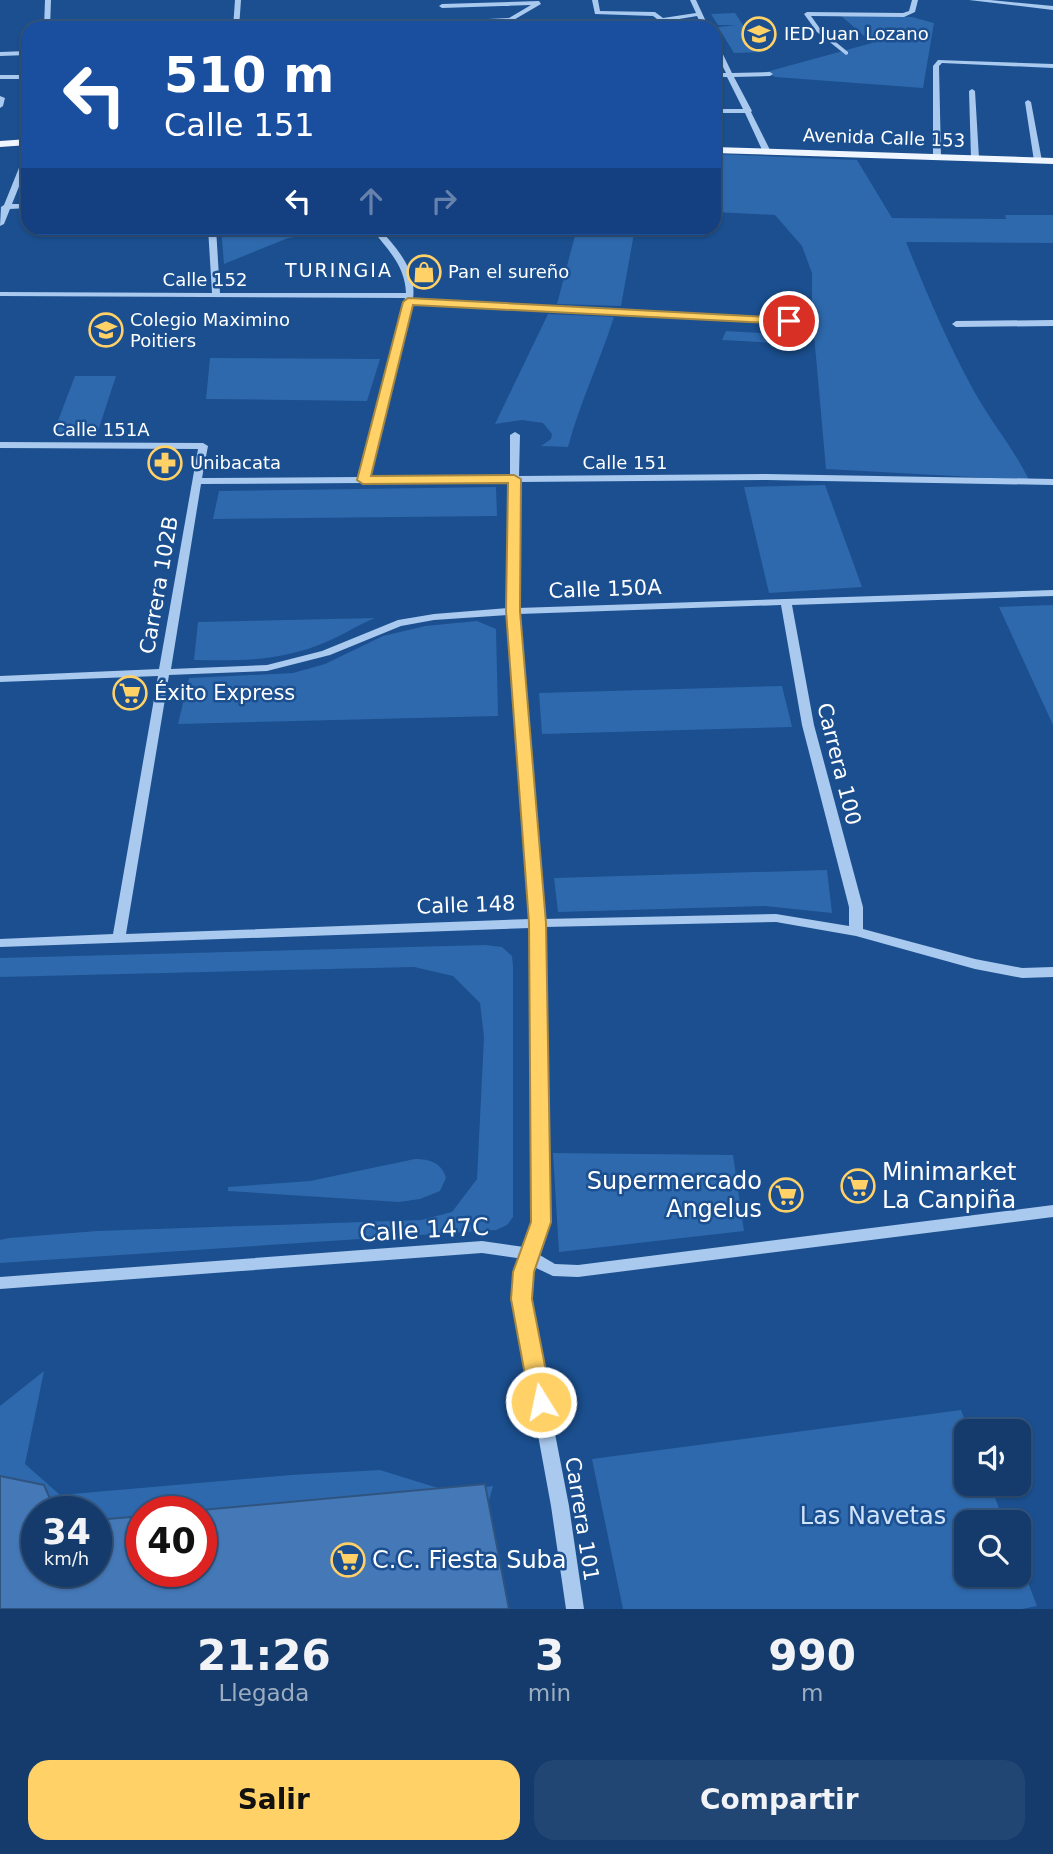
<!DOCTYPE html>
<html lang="es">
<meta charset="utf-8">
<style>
body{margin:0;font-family:"DejaVu Sans",sans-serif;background:#214673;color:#f1f3f6;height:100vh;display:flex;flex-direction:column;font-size:26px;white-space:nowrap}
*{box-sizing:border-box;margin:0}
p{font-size:23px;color:#9dadc1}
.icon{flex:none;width:38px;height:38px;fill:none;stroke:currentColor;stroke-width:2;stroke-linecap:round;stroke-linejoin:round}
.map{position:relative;height:1609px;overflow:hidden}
.drawer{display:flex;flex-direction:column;background:#143b6b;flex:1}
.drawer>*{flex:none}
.top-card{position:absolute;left:21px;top:21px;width:700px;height:214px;border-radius:21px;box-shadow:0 2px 5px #0004,0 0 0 2px #33557e;background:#1a4fa0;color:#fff;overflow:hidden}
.buttons{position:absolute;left:954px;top:1419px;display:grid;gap:14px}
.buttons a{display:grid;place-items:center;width:77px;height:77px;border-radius:14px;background:#143b6b;box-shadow:0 2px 5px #0004,0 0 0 2px #33557e;font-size:35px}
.speed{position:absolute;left:21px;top:1496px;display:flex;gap:14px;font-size:35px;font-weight:700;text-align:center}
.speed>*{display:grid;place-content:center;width:91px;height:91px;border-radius:50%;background:#143b6b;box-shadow:0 2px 5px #0004,0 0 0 2px #33557e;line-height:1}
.speed small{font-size:18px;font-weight:400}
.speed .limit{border:10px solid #d22;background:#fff;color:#111}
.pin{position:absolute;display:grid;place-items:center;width:60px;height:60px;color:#fff;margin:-30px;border:4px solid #fff;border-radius:50%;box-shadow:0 2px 7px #0007}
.me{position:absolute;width:77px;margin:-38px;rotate:350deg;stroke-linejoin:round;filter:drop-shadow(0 0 5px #0008)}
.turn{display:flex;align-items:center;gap:24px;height:147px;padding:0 28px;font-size:32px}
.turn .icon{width:91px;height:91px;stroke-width:2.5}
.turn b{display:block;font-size:49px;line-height:60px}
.lanes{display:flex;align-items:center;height:66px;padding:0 28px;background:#0003;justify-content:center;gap:35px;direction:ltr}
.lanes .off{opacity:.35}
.eta{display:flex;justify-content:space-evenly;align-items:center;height:119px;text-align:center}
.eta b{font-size:42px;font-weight:600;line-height:49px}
.action{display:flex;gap:14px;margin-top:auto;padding:14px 28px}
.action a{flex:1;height:80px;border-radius:21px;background:#ffd166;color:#111;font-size:28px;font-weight:600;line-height:80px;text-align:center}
.action a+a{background:#214673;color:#f1f3f6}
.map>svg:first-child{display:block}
</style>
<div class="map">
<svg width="1053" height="1609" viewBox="0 0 1053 1609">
<rect width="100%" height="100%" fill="#1b4f8f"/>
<path fill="#2e69ad" d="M735 13 761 52 734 53 718 27 737 25H718L711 14Z
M839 14 912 17 934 23 923 88 775 77 766 72 872 43Z
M714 154 857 160 892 218 1006 219 1005 215H1053V243L906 242C927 294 948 344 975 393 992 423 1014 449 1029 480L826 469 812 312V273L802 246 775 215 714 212Z
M221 228H355L288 238 224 264Z
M577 228H635L621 306 557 304Z
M548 314 614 317C600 361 580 402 568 447L541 446 551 439 552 434 543 423 522 420 495 424Z
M726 331 797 335 795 344 722 340Z
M210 358 380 359 367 401 206 399Z
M75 376H116L97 434H53Z
M825 485 862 587 769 593 744 487Z
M496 487 497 516 213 519 219 491Z
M1053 605V725L999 607Z
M375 618C355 626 337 639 316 646 277 661 235 661 194 660L198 622Z
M477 621 496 629 498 716 178 724 189 678 293 673 325 664 383 636 425 626Z
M782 686 792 727 542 734 539 693Z
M827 870 832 913 765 906 558 912 554 878Z
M485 945 502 947 512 956 513 966V1217L507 1225 496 1230 0 1263V1240L9 1238 97 1231 421 1220 452 1212 477 1179 484 1037 480 1003 453 976 414 967 0 977V958Z
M553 1153 733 1155 744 1231 559 1252Z
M415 1159C430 1159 442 1163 446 1178L440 1191 420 1199 399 1202 228 1191V1187L310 1181Z
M44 1371 25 1464 60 1495 291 1475 380 1470 448 1491 493 1486 486 1512H142V1545L96 1549V1512H43L0 1503V1406Z
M961 1410 969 1431 966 1432V1484H990L1004 1522H966V1575H1018L1019 1559 1037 1606 1022 1609H623L592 1459Z"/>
<path fill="#4478b7" stroke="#305480" stroke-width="2" d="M0 1476 44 1485 56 1512H37V1572H96V1520L142 1516V1572H201V1512H180L485 1484 509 1609H0Z"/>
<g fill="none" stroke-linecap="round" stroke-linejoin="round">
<path fill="#a9c9ee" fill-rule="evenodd" d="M45 0H51L50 28H44Z
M235 0H241L239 28H233Z
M592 0H598L600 11 655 12 663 18 696 13 690 0H696L709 28H703L697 16 626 28H612L657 19 653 16 595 14Z
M912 0H918L915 12 904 17 811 16 821 30 848 52V54L846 55 817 32 804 14 807 12 903 13 909 11Z
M969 0H990L1053 6V10Z
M539 1 541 4 505 25 502 22 445 25 442 23 445 21 509 18 531 5 442 8 439 6 442 4Z
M714 40 717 42 732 73 770 72 773 74 770 76 734 77 752 111 751 112 771 152 770 154 763 152 745 113H714V109H743L727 77H714V73H726L714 49Z
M28 51V55L0 56V52Z
M938 60 1053 64V68L942 63 939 66 941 157 937 159 933 157V66Z
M0 75H28V79H0Z
M972 89 975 91 979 158 975 160 971 158 969 91Z
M0 96 5 98 3 106 0 108Z
M1028 100 1031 102 1042 161 1038 163 1034 161 1025 102Z
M25 153H28V164L12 204H28V208L10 209 4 224 0 226 1 207 4 205Z
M208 228H216L220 293H406C405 265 387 249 371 228H379C397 249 417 269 413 299L789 318 793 321 789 324 412 304 369 477 510 476V435L515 432 520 435 519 476 766 474 1053 479V485L766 480 519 482 518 608 1053 590V596L792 605 814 725 863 907V929L975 959 1022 968 1053 967V977L1022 978 975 969 856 936 776 922 544 927 549 1221 538 1254 555 1264 578 1265 1053 1205V1217L578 1277 553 1276 534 1267 529 1299 569 1506 584 1609H566L551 1506 513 1299 516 1272 520 1260 517 1258 482 1253 0 1289V1277L482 1241 524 1247 533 1221 530 928 0 947V939L113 934 158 676 0 682V676L159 669 198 449 0 448V442L203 443 208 446 202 478 359 477 405 298 0 296V292L212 293ZM510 482 508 608 434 614 398 620 322 651 267 665 171 669 201 484ZM781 605 802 725 849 907V926L776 914 543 919 519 614ZM508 615 530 919 126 934 169 675 267 671 330 655 401 626 434 620Z
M1053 320V326L956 327 952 324 956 321Z"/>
<path fill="#f0f6ff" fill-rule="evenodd" d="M28 139V145L0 147V141Z
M714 147 1053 158V164L714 153Z"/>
</g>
<path fill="#ffd166" stroke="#a68842" stroke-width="2" d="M408 298 789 318 795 321 789 324 413 305 371 476 514 475 521 479 520 611 546 923 551 1222 534 1272 532 1299 552 1402 548 1409 541 1412 533 1409 530 1402 511 1299 513 1272 531 1222 529 923 506 611 508 483 363 484 357 480 403 302Z"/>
<defs>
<symbol id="school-ring" viewBox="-11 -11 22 22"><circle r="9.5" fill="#1b4f8f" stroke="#ffd166" stroke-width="1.5"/><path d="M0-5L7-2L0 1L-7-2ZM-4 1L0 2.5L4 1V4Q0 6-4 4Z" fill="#ffd166"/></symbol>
<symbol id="shop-ring" viewBox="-11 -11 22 22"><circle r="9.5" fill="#1b4f8f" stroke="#ffd166" stroke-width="1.5"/><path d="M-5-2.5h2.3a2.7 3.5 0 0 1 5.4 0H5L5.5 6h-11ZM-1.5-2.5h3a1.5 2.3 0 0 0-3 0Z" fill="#ffd166"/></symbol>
<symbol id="pharmacy-ring" viewBox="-11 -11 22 22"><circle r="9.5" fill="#1b4f8f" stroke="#ffd166" stroke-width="1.5"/><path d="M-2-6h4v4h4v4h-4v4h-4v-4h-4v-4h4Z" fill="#ffd166"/></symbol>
<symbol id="supermarket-ring" viewBox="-11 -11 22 22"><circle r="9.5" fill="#1b4f8f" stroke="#ffd166" stroke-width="1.5"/><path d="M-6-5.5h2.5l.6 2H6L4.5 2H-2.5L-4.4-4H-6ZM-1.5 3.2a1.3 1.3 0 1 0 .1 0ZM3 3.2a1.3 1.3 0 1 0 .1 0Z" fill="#ffd166"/></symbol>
</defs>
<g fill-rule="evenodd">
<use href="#school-ring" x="740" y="15" width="38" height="38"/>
<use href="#shop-ring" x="405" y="253" width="38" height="38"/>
<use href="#school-ring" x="87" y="311" width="38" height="38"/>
<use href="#pharmacy-ring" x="146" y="444" width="38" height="38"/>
<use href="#supermarket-ring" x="111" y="674" width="38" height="38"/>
<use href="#supermarket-ring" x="839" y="1167" width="38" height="38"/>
<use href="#supermarket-ring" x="767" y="1176" width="38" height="38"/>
<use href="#supermarket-ring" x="329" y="1541" width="38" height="38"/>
</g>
<g text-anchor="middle" stroke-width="5" stroke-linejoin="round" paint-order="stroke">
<g font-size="18" fill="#fff" stroke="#1b4f8f" text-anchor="start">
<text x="784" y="40">IED Juan Lozano</text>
<text x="448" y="278">Pan el sureño</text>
<text x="130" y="326">Colegio Maximino<tspan x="130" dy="21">Poitiers</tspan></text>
<text x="190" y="469">Unibacata</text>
</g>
<g font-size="18" fill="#fff" stroke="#1b4f8f">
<text transform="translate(884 138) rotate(2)" y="6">Avenida Calle 153</text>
<text x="205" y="286">Calle 152</text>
<text x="101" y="436">Calle 151A</text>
<text x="625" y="469">Calle 151</text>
</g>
<g font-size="19" letter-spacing="2" fill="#fff" stroke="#1b4f8f">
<text x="339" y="277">TURINGIA</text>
</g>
<g font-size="21" fill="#fff" stroke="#1b4f8f">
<text transform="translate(159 585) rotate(-80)" y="7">Carrera 102B</text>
<text transform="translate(605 589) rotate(-2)" y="7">Calle 150A</text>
<text transform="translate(839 764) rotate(76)" y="7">Carrera 100</text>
<text transform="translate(466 905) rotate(-2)" y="7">Calle 148</text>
<text transform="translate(582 1519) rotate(81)" y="7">Carrera 101</text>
</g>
<g font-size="21" fill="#fff" stroke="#1b4f8f" text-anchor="start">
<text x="154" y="700">Éxito Express</text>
</g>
<g font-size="24" fill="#fff" stroke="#1b4f8f" text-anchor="start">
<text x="882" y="1180">Minimarket<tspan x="882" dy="28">La Canpiña</tspan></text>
<text x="762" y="1189" text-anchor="end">Supermercado<tspan x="762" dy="28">Angelus</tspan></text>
<text x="372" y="1568">C.C. Fiesta Suba</text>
</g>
<g font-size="24" fill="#fff" stroke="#1b4f8f">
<text transform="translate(424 1230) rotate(-3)" y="8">Calle 147C</text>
</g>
<g font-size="24" fill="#cfe3fa" stroke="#1b4f8f">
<text x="873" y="1524">Las Navetas</text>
</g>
</g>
</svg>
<div class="buttons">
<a><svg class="icon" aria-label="sound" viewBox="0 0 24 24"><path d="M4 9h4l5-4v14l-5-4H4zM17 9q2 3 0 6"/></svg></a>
<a><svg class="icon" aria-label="search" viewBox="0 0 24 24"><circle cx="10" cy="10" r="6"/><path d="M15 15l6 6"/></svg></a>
</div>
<div class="speed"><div>34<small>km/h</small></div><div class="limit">40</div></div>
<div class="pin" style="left:789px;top:321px;background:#d93025"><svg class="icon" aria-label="arrive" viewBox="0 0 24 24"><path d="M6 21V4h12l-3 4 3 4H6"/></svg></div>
<svg class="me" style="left:541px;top:1402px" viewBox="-20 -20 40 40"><circle r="17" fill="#ffd166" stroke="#fff" stroke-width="3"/><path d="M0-11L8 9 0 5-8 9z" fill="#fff"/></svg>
<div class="top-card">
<div class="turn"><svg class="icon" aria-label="left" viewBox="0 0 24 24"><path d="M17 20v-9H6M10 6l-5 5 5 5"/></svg><div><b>510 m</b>Calle 151</div></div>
<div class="lanes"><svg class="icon" aria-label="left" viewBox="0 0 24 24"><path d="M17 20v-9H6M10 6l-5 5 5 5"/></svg><svg class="icon off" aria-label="ahead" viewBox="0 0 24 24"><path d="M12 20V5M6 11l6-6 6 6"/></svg><svg class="icon off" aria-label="right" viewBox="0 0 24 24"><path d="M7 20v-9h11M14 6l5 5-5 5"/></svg></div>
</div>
</div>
<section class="drawer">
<div class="eta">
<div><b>21:26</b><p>Llegada</p></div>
<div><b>3</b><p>min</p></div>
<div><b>990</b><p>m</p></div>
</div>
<div class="action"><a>Salir</a><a>Compartir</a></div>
</section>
